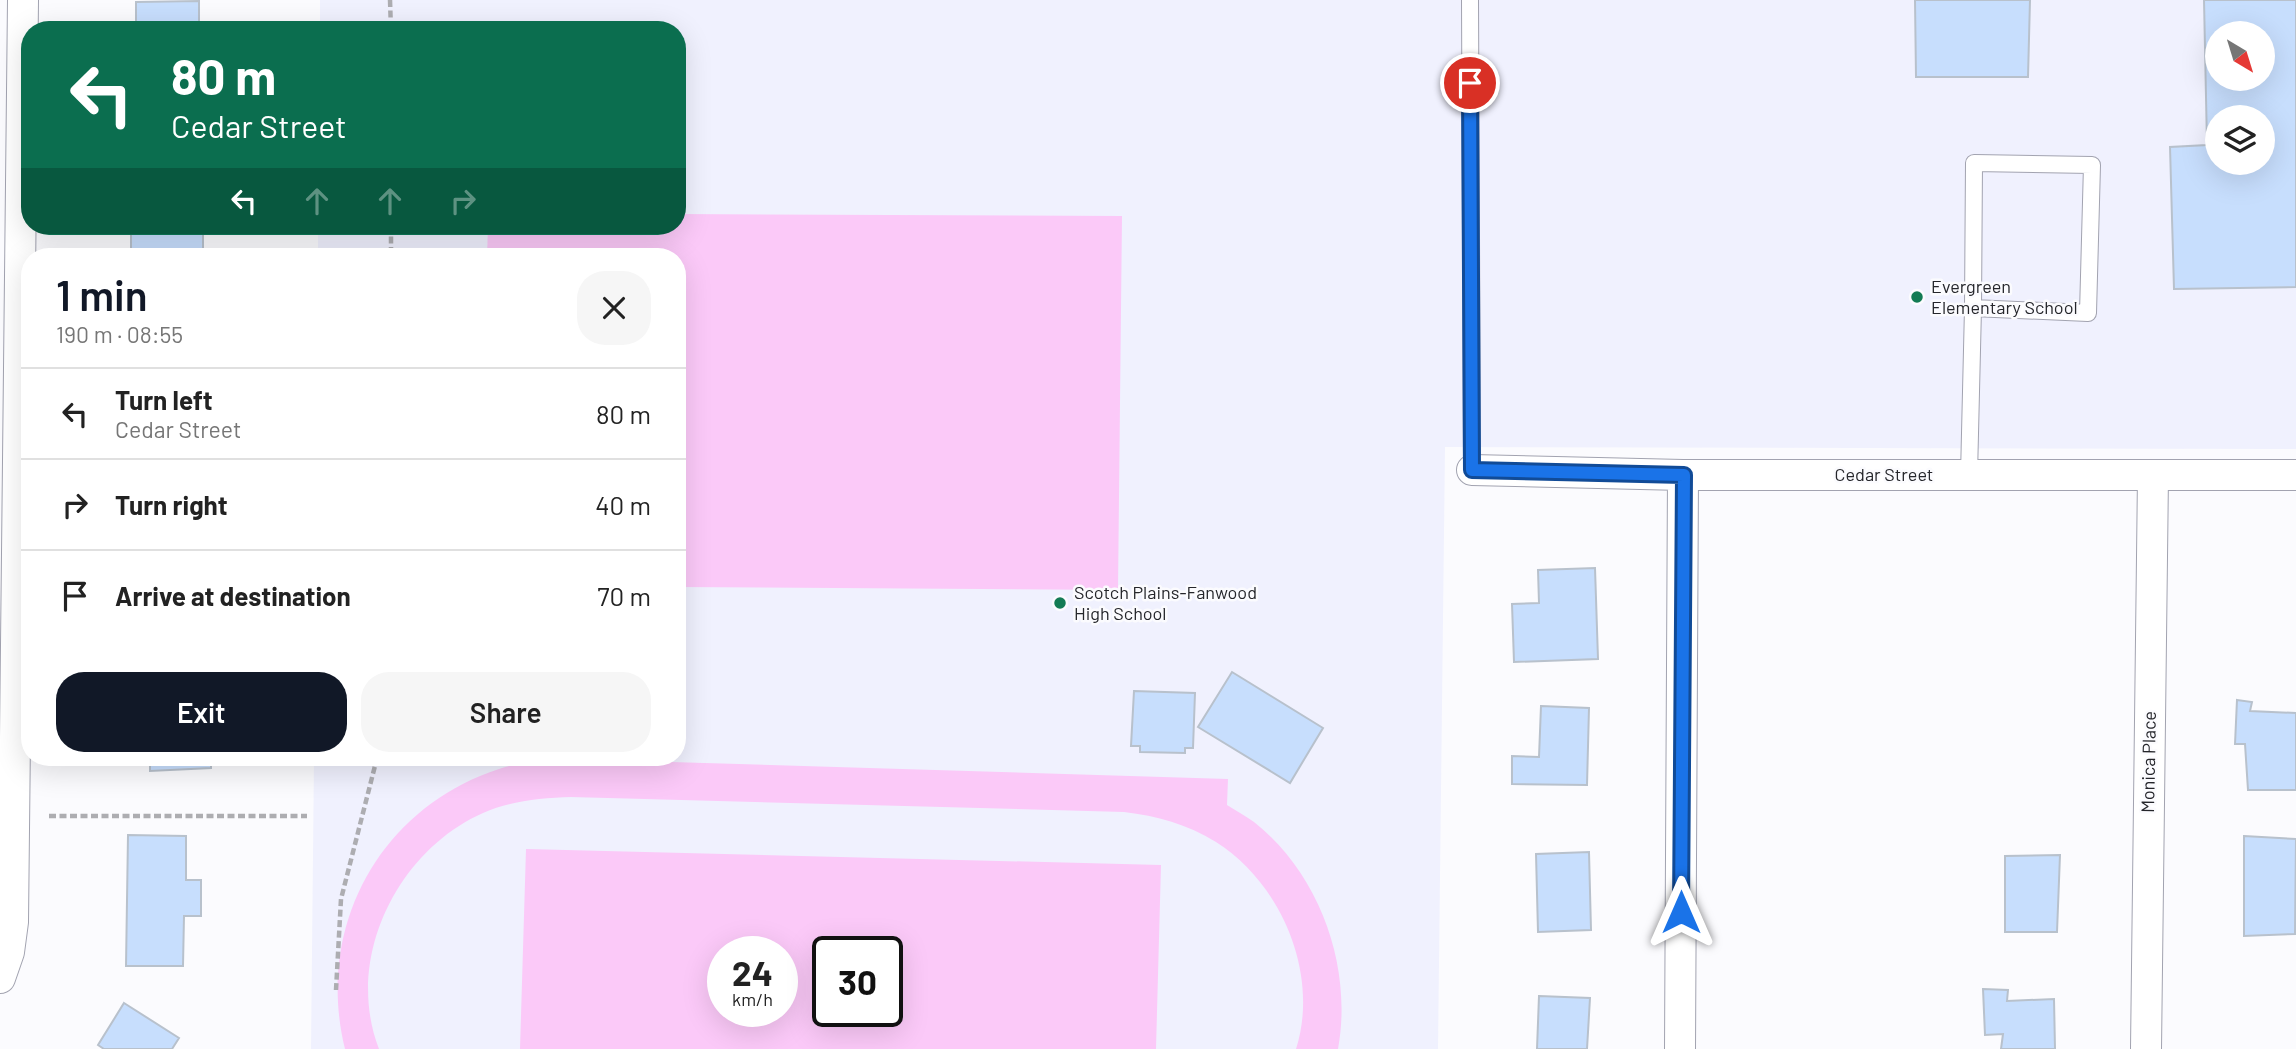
<!DOCTYPE html>
<meta charset="utf-8">
<style>
body{margin:0;font-family:Barlow,sans-serif;background:#f6f6f6;color:#222;height:100vh;display:flex;flex-direction:column;font-size:26px;white-space:nowrap}
*{box-sizing:border-box;margin:0}
p{font-size:23px;color:#767676}
.icon{flex:none;width:38px;height:38px;fill:none;stroke:currentColor;stroke-width:2;stroke-linecap:round;stroke-linejoin:round}
.map{position:relative;flex:1;overflow:hidden}
.drawer{position:absolute;left:21px;top:248px;width:665px;height:518px;display:flex;flex-direction:column;background:#fff;border-radius:28px;box-shadow:0 7px 28px #0002}
.drawer>*{flex:none}
.top-card{position:absolute;left:21px;top:21px;width:665px;height:214px;border-radius:28px;box-shadow:0 7px 28px #0002;background:#0b6e4f;color:#fff;overflow:hidden}
.needle{width:46px;rotate:142deg}
.controls{position:absolute;left:2205px;top:21px;display:grid;gap:14px}
.controls a{display:grid;place-items:center;width:70px;height:70px;border-radius:50%;background:#fff;box-shadow:0 7px 28px #0002;font-size:35px}
.speed{position:absolute;left:707px;top:936px;display:flex;gap:14px;font-size:35px;font-weight:700;text-align:center}
.speed>*{display:grid;place-content:center;width:91px;height:91px;border-radius:50%;background:#fff;box-shadow:0 7px 28px #0002;line-height:1}
.speed small{font-size:18px;font-weight:400}
.speed .limit{border:4px solid #111;border-radius:10px;background:#fff;color:#111}
.pin{position:absolute;display:grid;place-items:center;width:60px;height:60px;color:#fff;margin:-30px;border:4px solid #fff;border-radius:50%;box-shadow:0 2px 7px #0007}
.me{position:absolute;width:77px;margin:-38px;rotate:0deg;stroke-linejoin:round;filter:drop-shadow(0 0 5px #0008)}
.turn{display:flex;align-items:center;gap:24px;height:147px;padding:0 35px;font-size:32px}
.turn .icon{width:91px;height:91px;stroke-width:2.5}
.turn b{display:block;font-size:49px;line-height:60px}
.lanes{display:flex;align-items:center;height:66px;padding:0 35px;background:#0003;justify-content:center;gap:35px;direction:ltr}
.lanes .off{opacity:.35}
.round{display:grid;place-items:center;flex:none;width:74px;height:74px;border-radius:28px;background:#f6f6f6}
.head{display:flex;align-items:center;justify-content:space-between;height:119px;padding:0 35px}
h1{font-size:42px;font-weight:600;line-height:52px;color:#111827}
.button{display:flex;gap:14px;margin-top:auto;padding:14px 35px}
.button a{flex:1;height:80px;border-radius:28px;background:#111827;color:#fff;font-size:28px;font-weight:600;line-height:80px;text-align:center}
.button a+a{background:#f6f6f6;color:#222}
ul{padding:0;list-style:none}
li{display:flex;align-items:center;gap:21px;height:91px;padding:0 35px;border-top:2px solid #e0e0e0}
li div{flex:1}
li b{display:block;font-size:26px}
li em{font-style:normal}
.map>svg:first-child{display:block}
</style>
<div class="map">
<svg width="2296" height="1049" viewBox="0 0 2296 1049">
<rect width="100%" height="100%" fill="#fbfbfe"/>
<path fill="#f0f1fe" fill-rule="evenodd" d="M320 0H2296V449L1445 447 1438 1049H311L314 758H677V257H318V226H677V30H320ZM2217 33H2263V79H2217ZM2217 117H2263V163H2217ZM723 952H782V1012H723ZM828 952H887V1012H828Z"/>
<path fill="#fbc9f8" fill-rule="evenodd" d="M677 214 1122 216 1118 590 677 587V257H487L488 226H677Z
M573 759 1228 779 1227 805C1236 811 1246 816 1254 822 1320 874 1353 967 1338 1049H1296C1320 974 1281 883 1216 842 1187 824 1157 816 1124 812L571 797C541 798 511 801 483 813 397 851 344 959 379 1049H345C315 928 379 808 499 769 523 761 548 760 573 759Z
M526 849 1161 865 1156 1049H520ZM723 952H782V1012H723ZM828 952H887V1012H828Z"/>
<path fill="#c7defd" stroke="#b8c1cc" stroke-width="2" fill-rule="evenodd" d="M1915 0H2030L2028 77H1916Z
M2204 0H2296V287L2174 289 2170 147 2207 145ZM2217 33H2263V79H2217ZM2217 117H2263V163H2217Z
M199 1V30H136V2Z
M131 226H188V228H203V257H131Z
M1595 568 1598 659 1514 662 1512 604 1539 603 1538 570Z
M1232 672 1323 728 1290 783 1198 727Z
M1134 691 1195 693 1193 748H1185V753L1140 752V746H1131Z
M2237 700 2252 702 2250 711 2296 713V790H2248L2245 744H2235Z
M1541 706 1589 708 1587 785 1512 784V756L1539 757Z
M150 758H211V768L150 771Z
M128 835 186 836V880H201V916H184L183 966H126Z
M2244 836 2296 839 2295 934 2244 936Z
M1589 852 1591 930 1538 932 1536 854Z
M2060 855 2057 932H2005V856Z
M1983 989 2008 990 2007 1001 2054 999 2055 1049H2001L2003 1034 1985 1035Z
M1539 996 1590 998 1587 1049H1537Z
M124 1003 179 1038 172 1049H104L98 1045Z"/>
<g fill="none" stroke-linecap="round" stroke-linejoin="round">
<defs>
<path id="service" d="M1470 0 1472 470
M1969 475 1973 308 2088 313 2092 165 1974 163 1973 308"/>
<path id="minor" d="M1472 470 1683 475H2296
M0 978 9 952 13 922 23 0
M1680 1049 1683 475
M2146 1049 2153 475"/>
</defs>
<use href="#service" stroke="#a2a3b0" stroke-width="18"/>
<use href="#minor" stroke="#a2a3b0" stroke-width="32"/>
<path stroke="#adadb1" stroke-width="4.5" stroke-dasharray="7 3.5" stroke-linecap="butt" d="M390 0 391 30
M391 226V257
M49 816H307
M336 990 341 899 377 758"/>
<use href="#service" stroke="#fff" stroke-width="16"/>
<use href="#minor" stroke="#fff" stroke-width="30"/>
</g>
<g fill="none" stroke-linecap="round" stroke-linejoin="round">
<defs>
<path id="route" d="M1470 83 1472 470 1684 475 1681 912"/>
</defs>
<use href="#route" stroke="#114b97" stroke-width="18"/>
<use href="#route" stroke="#1a73e8" stroke-width="12"/>
</g>
<g fill="#137b54" stroke="#fbfbfe" stroke-width="2.5">
<circle cx="1917" cy="297" r="7"/>
<circle cx="1060" cy="603" r="7"/>
</g>
<g text-anchor="middle" stroke-width="5" stroke-linejoin="round" paint-order="stroke">
<g font-size="18" fill="#25262b" stroke="#fbfbfe" text-anchor="start">
<text x="1931" y="293">Evergreen<tspan x="1931" dy="21">Elementary School</tspan></text>
<text x="1074" y="599">Scotch Plains-Fanwood<tspan x="1074" dy="21">High School</tspan></text>
</g>
<g font-size="18" fill="#25262b" stroke="#fbfbfe">
<text x="1884" y="481">Cedar Street</text>
<text transform="translate(2149 762) rotate(-89)" y="6">Monica Place</text>
</g>
</g>
</svg>
<div class="controls">
<a><svg class="needle" viewBox="-14 -14 28 28"><path d="M0-13l5 13h-10z" fill="#e53935"/><path d="M0 13l5-13h-10z" fill="#767676"/></svg></a>
<a><svg class="icon" aria-label="layers" viewBox="0 0 24 24"><path d="M12 4l9 5-9 5-9-5zM3 14l9 5 9-5"/></svg></a>
</div>
<div class="speed"><div>24<small>km/h</small></div><div class="limit">30</div></div>
<div class="pin" style="left:1470px;top:83px;background:#d93025"><svg class="icon" aria-label="arrive" viewBox="0 0 24 24"><path d="M6 21V4h12l-3 4 3 4H6"/></svg></div>
<svg class="me" style="left:1681px;top:912px" viewBox="-20 -20 40 40"><path d="M0-17L14 15 0 8-14 15z" fill="#1a73e8" stroke="#fff" stroke-width="4"/></svg>
<div class="top-card">
<div class="turn"><svg class="icon" aria-label="left" viewBox="0 0 24 24"><path d="M17 20v-9H6M10 6l-5 5 5 5"/></svg><div><b>80 m</b>Cedar Street</div></div>
<div class="lanes"><svg class="icon" aria-label="left" viewBox="0 0 24 24"><path d="M17 20v-9H6M10 6l-5 5 5 5"/></svg><svg class="icon off" aria-label="ahead" viewBox="0 0 24 24"><path d="M12 20V5M6 11l6-6 6 6"/></svg><svg class="icon off" aria-label="ahead" viewBox="0 0 24 24"><path d="M12 20V5M6 11l6-6 6 6"/></svg><svg class="icon off" aria-label="right" viewBox="0 0 24 24"><path d="M7 20v-9h11M14 6l5 5-5 5"/></svg></div>
</div>
<section class="drawer">
<div class="head"><div><h1>1 min</h1><p>190 m · 08:55</p></div><a class="round"><svg class="icon" aria-label="close" viewBox="0 0 24 24"><path d="M6 6l12 12M18 6L6 18"/></svg></a></div>
<ul>
<li><svg class="icon" aria-label="left" viewBox="0 0 24 24"><path d="M17 20v-9H6M10 6l-5 5 5 5"/></svg><div><b>Turn left</b><p>Cedar Street</p></div><em>80 m</em></li>
<li><svg class="icon" aria-label="right" viewBox="0 0 24 24"><path d="M7 20v-9h11M14 6l5 5-5 5"/></svg><div><b>Turn right</b></div><em>40 m</em></li>
<li><svg class="icon" aria-label="arrive" viewBox="0 0 24 24"><path d="M6 21V4h12l-3 4 3 4H6"/></svg><div><b>Arrive at destination</b></div><em>70 m</em></li>
</ul>
<div class="button"><a>Exit</a><a>Share</a></div>
</section>
</div>
